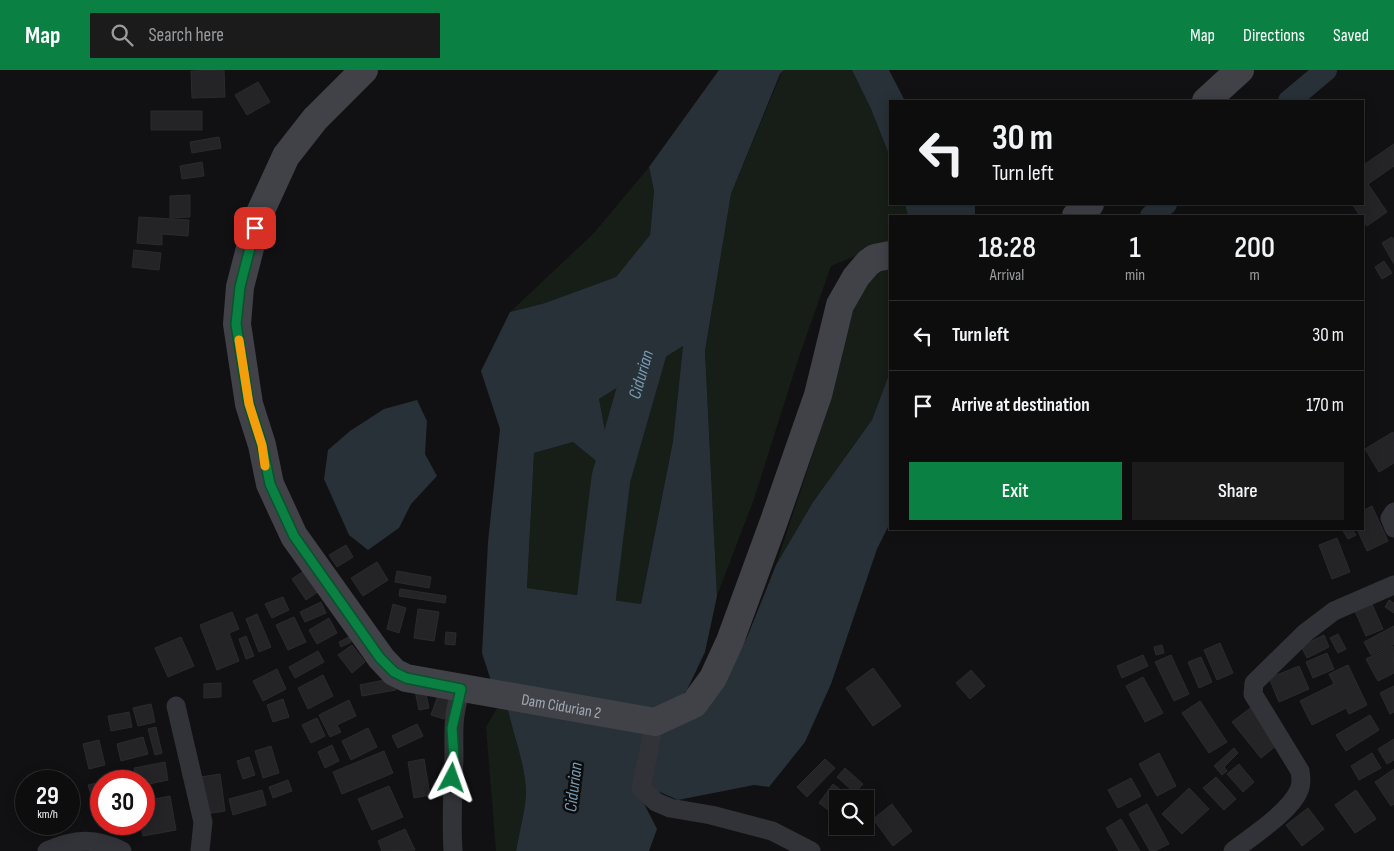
<!DOCTYPE html>
<style>
body{margin:0;font-family:"Sofia Sans Condensed",sans-serif;background:#1b1b1c;color:#f1f3f6;height:100vh;display:flex;flex-direction:column;font-size:19px;white-space:nowrap}
*{box-sizing:border-box;margin:0}
p{font-size:16px;color:#9a9c9e}
.icon{flex:none;width:28px;height:28px;fill:none;stroke:currentColor;stroke-width:2;stroke-linecap:round;stroke-linejoin:round}
.map{position:relative;flex:1;overflow:hidden}
.drawer{position:absolute;left:889px;top:145px;width:475px;height:315px;display:flex;flex-direction:column;background:#0d0d0e;border-radius:0px;box-shadow:0 2px 12px #0003,0 0 0 1px #2d2d2e}
.drawer>*{flex:none}
.hud{position:absolute;left:889px;top:30px;width:475px;height:105px;border-radius:0px;box-shadow:0 2px 12px #0003,0 0 0 1px #2d2d2e;background:#0d0d0e;color:#f1f3f6;overflow:hidden}
.controls{position:absolute;left:829px;top:720px;display:grid;gap:10px}
.controls a{display:grid;place-items:center;width:45px;height:45px;border-radius:0px;background:#0d0d0e;box-shadow:0 2px 12px #0003,0 0 0 1px #2d2d2e;font-size:25px}
.speed{position:absolute;left:15px;top:700px;display:flex;gap:10px;font-size:25px;font-weight:700;text-align:center}
.speed>*{display:grid;place-content:center;width:65px;height:65px;border-radius:50%;background:#0d0d0e;box-shadow:0 2px 12px #0003,0 0 0 1px #2d2d2e;line-height:1}
.speed small{font-size:12px;font-weight:400}
.speed .limit{border:8px solid #d22;background:#fff;color:#111}
.pin{position:absolute;display:grid;place-items:center;width:42px;height:42px;color:#fff;margin:-21px;border-radius:10px;box-shadow:0 2px 8px #0006}
.me{position:absolute;width:55px;margin:-28px;rotate:4deg;stroke-linejoin:round;filter:drop-shadow(0 0 4px #0008)}
.turn{display:flex;align-items:center;gap:18px;height:105px;padding:0 20px;font-size:22px}
.turn .icon{width:65px;height:65px;stroke-width:2.5}
.turn b{display:block;font-size:35px;line-height:42px}
.eta{display:flex;justify-content:space-evenly;align-items:center;height:85px;text-align:center}
.eta b{font-size:30px;font-weight:600;line-height:35px}
.action{display:flex;gap:10px;margin-top:auto;padding:10px 20px}
.action a{flex:1;height:58px;border-radius:0px;background:#0b8043;color:#fff;font-size:20px;font-weight:600;line-height:58px;text-align:center}
.action a+a{background:#1b1b1c;color:#f1f3f6}
ul{padding:0;list-style:none}
li{display:flex;align-items:center;gap:15px;height:70px;padding:0 20px;border-top:1px solid #2d2d2e}
li div{flex:1}
li b{display:block;font-size:19px}
li em{font-style:normal}
header{display:flex;align-items:center;gap:30px;box-sizing:border-box;height:70px;padding:0 25px;background:#0b8043;color:#fff}
header strong{font-size:24px}
nav{display:flex;gap:28px;margin-inline-start:auto;font-size:18px}
.search{width:350px;height:45px;background:#1b1b1c;display:flex;align-items:center;gap:12px;box-sizing:border-box;padding:0 18px;border-radius:0px;color:#9a9c9e;font-size:19px}
.map>svg:first-child{display:block}
</style>
<header>
<strong>Map</strong>
<div class="search"><svg class="icon" aria-label="search" viewBox="0 0 24 24"><circle cx="10" cy="10" r="6"/><path d="M15 15l6 6"/></svg>Search here</div>
<nav><a>Map</a><a>Directions</a><a>Saved</a></nav>
</header>
<div class="map">
<svg width="1394" height="781" viewBox="0 0 1394 781">
<rect width="100%" height="100%" fill="#111113"/>
<path fill="#171d17" d="M784 0H852L871 39 890 87V134H905L908 146H890V172L831 196 799 287 754 429 717 526 705 281 731 124 781 4Z
M649 97 654 121 650 165 616 207 545 233 510 242 593 164Z
M890 192V302L872 350 813 432 776 495 816 374 861 213Z
M683 276 673 371 641 534 527 518 534 383 573 372 606 399 609 382 599 329Z
M506 630C511 661 526 693 526 724 525 742 519 763 516 781H496L486 657 497 638Z"/>
<path fill="#273137" fill-rule="evenodd" d="M719 0H784L780 4 731 124 705 281 717 526 705 582 687 620 668 639 646 644 491 611 482 583 488 472 500 359 481 301 510 242 545 233 616 207 650 165 654 121 649 97ZM683 276 673 371 641 534 527 518 534 383 573 372 606 399 609 382 599 329Z
M852 0H889L905 31H890V87L871 39Z
M905 134H975V146H908Z
M890 302V453L877 479 831 614 805 672 769 717 754 715 678 730 646 716 656 666 724 615 748 565 776 495 813 432 872 350Z
M417 330 427 351 425 384 437 406 411 434 399 458 368 480 349 465 324 409 328 380 350 361 384 339Z
M506 630 645 654 636 718 657 759 649 781H516C519 763 525 742 526 724 526 693 511 661 506 630Z"/>
<g fill="none" stroke-linecap="round" stroke-linejoin="round">
<path stroke="#273137" stroke-width="22" d="M1289 31 1326 0
M1151 146 1166 134"/>
<path stroke="#273137" stroke-width="39" id="s1" d="M590 580 611 408 656 251"/>
</g>
<path fill="#242427" stroke="#2b2b2f" d="M224 0 225 27 192 28 191 1Z
M258 12 270 32 247 45 235 25Z
M151 41H202V60H151Z
M219 67 221 78 192 83 190 72Z
M1394 74V96L1368 114 1387 142 1367 156 1352 134H1362V96Z
M202 92 204 106 182 109 180 96Z
M190 125V147L170 148V126Z
M139 147 189 150 188 166 162 164V175L137 173Z
M1392 167 1394 170V194L1382 173Z
M134 180 161 183 159 200 132 197Z
M1384 191 1392 203 1382 209 1375 197Z
M1393 362 1394 393 1379 402 1365 379Z
M1372 436 1388 471 1367 481 1357 459H1362V441Z
M1342 459H1352L1356 465 1348 469Z
M1337 468 1350 502 1332 509 1319 475Z
M346 475 353 487 337 497 329 485Z
M377 492 388 510 363 526 351 508Z
M305 500 319 521 306 530 292 509Z
M397 501 431 507 429 518 395 512Z
M400 519 446 526 445 533 399 526Z
M283 527 289 540 272 548 265 534Z
M1389 530 1394 533V543L1385 537Z
M321 532 326 543 305 552 300 542Z
M1371 532 1383 559 1366 566 1354 539Z
M393 534 406 538 399 563 387 559Z
M418 539 439 542 434 571 414 568Z
M232 542 239 559 229 563 239 591 217 600 200 555Z
M257 544 271 577 259 582 246 549Z
M294 547 306 572 288 580 276 555Z
M329 548 337 563 317 574 309 560Z
M1394 556V574L1371 585 1364 572Z
M446 562 456 563 455 575 445 574Z
M1338 564 1346 579 1338 583 1330 568Z
M1324 565 1329 577 1307 588 1301 576Z
M246 566 254 586 246 589 239 569Z
M181 567 194 596 168 607 155 578Z
M349 567 351 572 341 577 339 572Z
M1220 573 1233 603 1217 610 1204 580Z
M352 575 365 592 352 603 338 585Z
M1162 575 1164 583 1156 585 1154 577Z
M1393 576 1394 603 1378 611 1366 589Z
M318 581 324 592 295 608 289 597Z
M1327 583 1334 599 1313 608 1306 592Z
M1143 585 1148 596 1122 608 1117 596Z
M1171 585 1189 624 1174 631 1155 592Z
M1201 587 1212 612 1199 618 1188 592Z
M1348 595 1367 635 1349 644 1346 638 1312 655 1300 631 1334 614 1329 604Z
M1299 596 1309 619 1279 632 1269 608Z
M873 598 901 636 873 656 846 618Z
M277 599 286 619 263 631 253 611Z
M971 600 985 616 970 629 956 613Z
M323 605 333 626 308 639 298 618Z
M1143 607 1163 643 1145 652 1126 616Z
M394 608 396 620 362 626 360 615Z
M221 613V627L204 628V614Z
M1394 616V642L1390 644 1380 623Z
M425 619 429 638 419 640 415 621Z
M438 625 450 629 444 649 431 645Z
M283 629 289 647 273 652 267 635Z
M349 630 356 646 337 655 341 662 330 667 319 645Z
M1200 631 1227 672 1209 683 1182 643Z
M151 634 155 652 138 656 133 638Z
M1253 636 1281 672 1261 688 1232 652Z
M129 642 132 657 111 661 108 646Z
M1370 645 1379 660 1346 681 1336 665Z
M317 648 325 666 311 673 302 655Z
M417 654 423 666 398 678 392 666Z
M156 657 162 683 155 685 148 659Z
M368 658 377 677 351 690 342 671Z
M143 667 148 684 121 691 117 674Z
M1394 669V690L1387 694 1378 679Z
M99 670 105 695 89 699 83 674Z
M332 675 339 691 325 698 318 682Z
M271 676 279 703 263 708 255 681Z
M1234 678 1238 683 1224 697 1227 701 1222 705 1214 696Z
M384 681 393 703 342 724 333 702Z
M1159 683 1176 716 1157 726 1139 694Z
M1372 683 1381 698 1359 710 1351 696Z
M249 687 255 705 243 709 237 691Z
M424 689 430 725 414 728 408 692Z
M825 689 835 698 807 727 797 717Z
M165 692 168 710 144 715V711H137L134 698Z
M1239 694 1254 712 1243 722 1227 704Z
M845 698 863 714 855 723 837 707Z
M1394 699V734L1391 736 1375 712Z
M220 704 225 741 206 744 201 707Z
M1216 707 1236 729 1224 740 1203 718Z
M1131 708 1141 726 1118 738 1108 720Z
M288 710 292 721 273 728 269 717Z
M101 712V729L93 731 88 715Z
M833 714 850 727 838 729 836 746 819 733Z
M389 716 403 747 372 760 358 729Z
M1189 718 1209 739 1182 764 1162 744Z
M262 720 266 735 233 745 229 729Z
M1356 720 1376 749 1355 763 1335 735Z
M170 726 176 760 143 766 141 754H144V731Z
M892 734 912 761 893 776 873 749Z
M1147 734 1169 774 1155 781H1150L1129 744Z
M1308 738 1324 759 1302 776 1286 755Z
M1121 749 1140 781H1119L1106 758Z
M405 759 415 780 382 781 378 771Z"/>
<g fill="none" stroke-linecap="round" stroke-linejoin="round">
<path stroke="#323338" stroke-width="19" d="M1394 442 1390 448 1394 458
M176 636 203 752 200 781
M655 652 641 718 656 732 670 738 711 745 772 761 811 781
M47 781C74 769 95 767 122 781
M453 781C451 750 453 719 454 688 454 659 452 649 461 619
M1233 781C1251 767 1291 741 1299 720 1302 714 1301 707 1300 701L1253 624 1254 613 1305 563 1334 541 1394 515"/>
<g stroke="#404248" stroke-width="28">
<path id="s2" d="M364 0 315 49 286 86 258 147 240 217 237 254 249 334 262 375 270 414 294 466 381 588 394 602 406 608 655 652 694 634 713 608 730 571 774 451 818 325 840 235 856 207 868 193 875 188 890 185"/>
<path d="M1206 31 1240 0"/>
<path d="M1076 146 1090 134"/>
</g>
</g>
<g fill="none" stroke-linecap="round" stroke-linejoin="round">
<defs>
<path id="route" d="M255 158 240 217 236 254 249 334 262 375 270 414 294 466 380 588 394 602 406 608 461 619 452 658 454 689 452 708"/>
</defs>
<use href="#route" stroke="#07532c" stroke-width="12"/>
<use href="#route" stroke="#0b8043" stroke-width="9"/>
<path stroke="#f59e0b" stroke-width="9" d="M239 270 249 334 262 375 265 396"/>
</g>
<g text-anchor="middle" stroke-width="5" stroke-linejoin="round" paint-order="stroke">
<g font-size="16" fill="#a1a9b4" stroke="#0c0c0d">
<text dy="6" stroke="none"><textPath href="#s2" startOffset="854">Dam Cidurian 2</textPath></text>
</g>
<g font-size="18" font-style="italic" fill="#769bb2" stroke="#0c0c0d">
<text dy="6" stroke="none"><textPath href="#s1" startOffset="281">Cidurian</textPath></text>
<text transform="translate(573 717) rotate(-83)" y="6">Cidurian</text>
</g>
</g>
</svg>
<div class="controls">
<a><svg class="icon" aria-label="search" viewBox="0 0 24 24"><circle cx="10" cy="10" r="6"/><path d="M15 15l6 6"/></svg></a>
</div>
<div class="speed"><div>29<small>km/h</small></div><div class="limit">30</div></div>
<div class="pin" style="left:255px;top:158px;background:#d93025"><svg class="icon" aria-label="arrive" viewBox="0 0 24 24"><path d="M6 21V4h12l-3 4 3 4H6"/></svg></div>
<svg class="me" style="left:452px;top:708px" viewBox="-20 -20 40 40"><path d="M0-17L14 15 0 8-14 15z" fill="#0b8043" stroke="#fff" stroke-width="4"/></svg>
<div class="hud">
<div class="turn"><svg class="icon" aria-label="left" viewBox="0 0 24 24"><path d="M17 20v-9H6M10 6l-5 5 5 5"/></svg><div><b>30 m</b>Turn left</div></div>
</div>
<section class="drawer">
<div class="eta">
<div><b>18:28</b><p>Arrival</p></div>
<div><b>1</b><p>min</p></div>
<div><b>200</b><p>m</p></div>
</div>
<ul>
<li><svg class="icon" aria-label="left" viewBox="0 0 24 24"><path d="M17 20v-9H6M10 6l-5 5 5 5"/></svg><div><b>Turn left</b></div><em>30 m</em></li>
<li><svg class="icon" aria-label="arrive" viewBox="0 0 24 24"><path d="M6 21V4h12l-3 4 3 4H6"/></svg><div><b>Arrive at destination</b></div><em>170 m</em></li>
</ul>
<div class="action"><a>Exit</a><a>Share</a></div>
</section>
</div>
